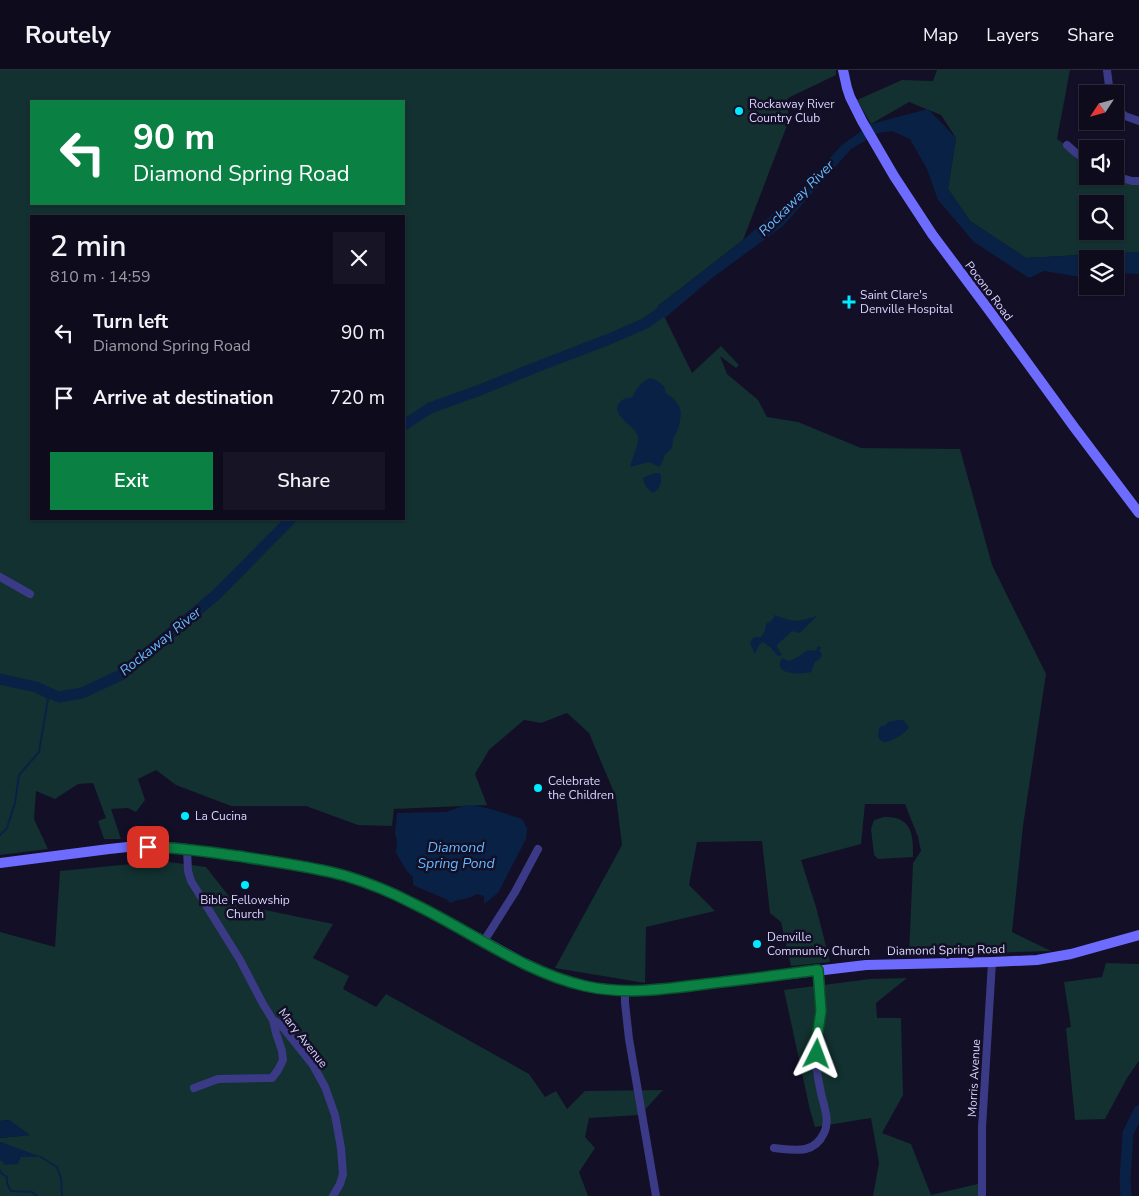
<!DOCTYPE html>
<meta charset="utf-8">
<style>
body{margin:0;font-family:"Nunito Sans",sans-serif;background:#171426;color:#f1f3f6;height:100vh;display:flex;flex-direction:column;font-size:19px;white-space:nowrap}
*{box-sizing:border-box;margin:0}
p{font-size:16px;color:#9b9ba4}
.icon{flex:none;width:28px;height:28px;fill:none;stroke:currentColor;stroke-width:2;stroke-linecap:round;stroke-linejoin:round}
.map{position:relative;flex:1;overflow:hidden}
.drawer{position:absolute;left:30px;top:145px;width:375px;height:305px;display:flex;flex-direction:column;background:#0e0b1d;border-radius:0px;box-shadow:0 1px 4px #0004,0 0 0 1px #2e2b3b}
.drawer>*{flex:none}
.top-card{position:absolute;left:30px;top:30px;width:375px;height:105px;border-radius:0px;box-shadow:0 1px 4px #0004,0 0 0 1px #2e2b3b;background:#0b8043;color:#fff;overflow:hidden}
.needle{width:32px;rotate:234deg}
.buttons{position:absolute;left:1079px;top:15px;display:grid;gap:10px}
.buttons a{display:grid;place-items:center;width:45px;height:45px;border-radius:0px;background:#0e0b1d;box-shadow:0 1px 4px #0004,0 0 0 1px #2e2b3b;font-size:25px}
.pin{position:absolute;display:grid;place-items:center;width:42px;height:42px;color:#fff;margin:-21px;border-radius:10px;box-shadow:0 2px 8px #0006}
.me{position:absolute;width:55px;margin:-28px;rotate:3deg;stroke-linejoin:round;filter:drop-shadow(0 0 4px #0008)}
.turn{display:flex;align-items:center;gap:18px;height:105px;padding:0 20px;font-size:22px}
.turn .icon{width:65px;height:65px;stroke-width:2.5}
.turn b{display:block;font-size:35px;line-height:42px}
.round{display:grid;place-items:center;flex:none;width:52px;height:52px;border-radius:0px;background:#171426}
.overview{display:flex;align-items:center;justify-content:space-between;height:85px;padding:0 20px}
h1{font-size:30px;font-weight:600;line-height:38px}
.action{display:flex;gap:10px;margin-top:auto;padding:10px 20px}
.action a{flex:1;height:58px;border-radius:0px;background:#0b8043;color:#fff;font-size:20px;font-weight:600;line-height:58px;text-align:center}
.action a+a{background:#171426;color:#f1f3f6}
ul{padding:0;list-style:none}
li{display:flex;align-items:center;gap:15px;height:65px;padding:0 20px}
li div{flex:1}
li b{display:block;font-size:19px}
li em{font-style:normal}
header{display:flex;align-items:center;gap:30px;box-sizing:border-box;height:70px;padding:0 25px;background:#0e0b1d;border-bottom:1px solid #2e2b3b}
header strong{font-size:24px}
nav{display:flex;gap:28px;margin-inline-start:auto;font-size:18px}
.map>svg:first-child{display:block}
</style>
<header>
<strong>Routely</strong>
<nav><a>Map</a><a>Layers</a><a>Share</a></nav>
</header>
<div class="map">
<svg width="1139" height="1126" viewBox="0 0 1139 1126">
<rect width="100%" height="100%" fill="#130f27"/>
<path fill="#123130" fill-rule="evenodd" d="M0 0H836V5L788 28V53L743 170 658 236 665 248 692 303 721 276 739 295 736 298 720 286 727 304 758 330 767 347 798 352 861 378 960 379 992 495 1046 604 1023 756 1012 862 1051 881 909 885 913 793 921 781 918 767 905 734H865L861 774 801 790 816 837 830 892 791 896 781 852 770 843 762 771 697 772 689 815 715 841 646 857 645 913 555 898 622 775 616 727 589 663 567 643 541 653 524 650 489 680 475 704 487 735 394 739 392 756 358 755 306 736H231L176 715 156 700 138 709 145 730 136 742 128 738 111 739 121 769H104L98 751 106 748 93 713 78 714 55 729 36 721 34 749 48 779 0 785ZM31 31H404V134H31ZM31 146H404V449H31Z
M937 0H1070L1057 69 1087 90 1088 106H1115V105L1139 108V182L1026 188 970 151 948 119 956 68 941 45 909 32 871 54 857 30 902 10 933 11ZM1088 134H1115V161H1088Z
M884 747C888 747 892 747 896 748 914 753 913 772 913 787L878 789 874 785 871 759 874 750Z
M162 791 206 797 246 848 265 840 333 854 313 888 349 906 343 919 376 937 386 924 529 1004 545 1027 556 1021 567 1039 585 1021 663 1020 640 1045 589 1048 585 1067 595 1078 579 1102 588 1126H0V1091L21 1087H40L0 1072V1068L29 1065 9 1050 0 1051V862L55 877 60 801Z
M1106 893 1139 894V991L1127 1008 1105 1049 1075 1050 1066 958 1071 957 1064 912 1102 907Z
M907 908 876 933 877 948H901L903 1025 882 1063 911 1074 931 1125 982 1113 983 1126H873L879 1093 871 1048 815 1057 810 1040 784 920 870 909Z"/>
<path fill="#0a2146" d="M928 39 956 68 948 119 970 151 1026 188 1139 182V204L1115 203V189H1088L1087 203 1081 207 1044 201 1029 208 974 172 938 130 927 99 910 69 892 61 878 63 851 79 783 156 712 208 665 248 658 236 743 170 795 125 842 75 871 54Z
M650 308 656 310 664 316 666 323 673 328 679 336 681 343 679 357 673 369 672 378 665 385 660 397 649 392 630 397C632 388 639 374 638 366 635 356 607 344 621 331 624 328 628 327 632 328 635 320 642 311 650 308Z
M655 403H660C663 410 660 420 653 423 647 419 644 415 643 408Z
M775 545C796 553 796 552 817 546L801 562 798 563 792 561 777 575V577L782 585 778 586 771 578 763 572 759 575 755 584 750 573 754 567H761L765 561 766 554 772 550Z
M818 576 822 578 819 580 822 584 821 588 815 592 811 602C802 604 771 606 782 588L789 591 798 587 806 581 816 580Z
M899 650H903L907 654 909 657C906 663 892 672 884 672 880 671 880 669 878 667L879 658 883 655 885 656 888 652Z
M466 735C485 736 503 743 522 749L527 758 526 769 498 823 484 834V826L477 824C469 829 459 829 450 833L446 829 417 817 413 815V807L407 801 396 783 397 771 395 763 397 743 446 742Z
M9 1050 30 1065 0 1068V1051Z
M0 1072 41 1087H21L18 1094 5 1095 2 1091H0Z"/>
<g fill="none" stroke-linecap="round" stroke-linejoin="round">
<path stroke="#0a2146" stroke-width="2" d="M0 765 7 758 15 733 19 705 39 682 49 623
M41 1087 57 1097 61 1108 62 1126
M0 1100 1 1103 7 1107V1113L11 1121 32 1122 37 1126"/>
<path stroke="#0a2146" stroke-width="11" d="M404 355 430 338 480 320 539 296 607 270 646 253 672 234
M0 609 36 617 49 623 59 627 82 623 121 605 217 524 291 449
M1126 1126 1125 1110 1128 1063 1139 1041"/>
<path stroke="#3b3a87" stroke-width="8" d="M1107 0 1110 24
M1115 37 1125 46 1139 51
M1067 75 1076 83 1088 91
M1115 106 1132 111H1139
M0 507 30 524
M187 779 188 801 191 811 240 890 263 934 273 950 281 955 313 995 325 1017 335 1045 341 1078 343 1104 340 1114 333 1126
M484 871 515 822 538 779
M625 921V933L629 969 656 1126
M194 1018 218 1009 272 1008 278 1000 283 990 282 981 276 963 273 950
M774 1078C794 1080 814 1085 824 1063 831 1049 822 1032 820 1018 817 1004 815 987 817 973 817 962 820 952 821 942 822 929 819 914 818 900
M982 1126V1058L992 892"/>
<path stroke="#6e6cff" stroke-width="10" d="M843 0 847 18 850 27 862 51 894 106 932 164 991 243 1074 357 1139 443
M0 793 109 779 137 776 180 778 309 797 346 806 388 821 432 843 520 891 555 907 570 912 596 918 614 920 647 921 866 895 992 892 1037 890 1071 884 1139 865"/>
</g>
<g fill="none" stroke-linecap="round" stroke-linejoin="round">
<defs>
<path id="route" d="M148 777C178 777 208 782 238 786 274 792 310 796 346 806 369 813 391 822 412 833 469 860 523 902 585 916 625 925 665 919 705 914 743 910 780 905 818 900L821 941 816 974 817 984"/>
</defs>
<use href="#route" stroke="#07532c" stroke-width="12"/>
<use href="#route" stroke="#0b8043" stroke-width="9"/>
</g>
<g fill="#01eaff" stroke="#130f27" stroke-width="2">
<circle cx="739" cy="41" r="5"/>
<path d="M846.5 224.5h5v5h5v5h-5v5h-5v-5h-5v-5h5z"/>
<circle cx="538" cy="718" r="5"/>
<circle cx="185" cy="746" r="5"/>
<circle cx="245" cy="815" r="5"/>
<circle cx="757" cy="874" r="5"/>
</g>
<g text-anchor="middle" stroke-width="5" stroke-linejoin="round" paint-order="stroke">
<g font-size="12" fill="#d9d5ff" stroke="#130f27" text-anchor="start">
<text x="749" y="38">Rockaway River<tspan x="749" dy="14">Country Club</tspan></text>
<text x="860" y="229">Saint Clare's<tspan x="860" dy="14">Denville Hospital</tspan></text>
<text x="548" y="715">Celebrate<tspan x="548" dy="14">the Children</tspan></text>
<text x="195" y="750">La Cucina</text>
<text x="245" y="834" text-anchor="middle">Bible Fellowship<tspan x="245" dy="14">Church</tspan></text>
<text x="767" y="871">Denville<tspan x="767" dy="14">Community Church</tspan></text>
</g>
<g font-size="12" fill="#d9d5ff" stroke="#130f27">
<text transform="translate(989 221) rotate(53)" y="4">Pocono Road</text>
<text transform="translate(946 880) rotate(-1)" y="4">Diamond Spring Road</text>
<text transform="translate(303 968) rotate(52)" y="4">Mary Avenue</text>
<text transform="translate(974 1008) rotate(-87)" y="4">Morris Avenue</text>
</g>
<g font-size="14" font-style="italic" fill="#63baff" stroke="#130f27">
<text transform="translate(796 128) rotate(-45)" y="5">Rockaway River</text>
<text transform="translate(160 571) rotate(-39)" y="5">Rockaway River</text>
<text x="456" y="782">Diamond<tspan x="456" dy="16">Spring Pond</tspan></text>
</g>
</g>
</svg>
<div class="buttons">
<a><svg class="needle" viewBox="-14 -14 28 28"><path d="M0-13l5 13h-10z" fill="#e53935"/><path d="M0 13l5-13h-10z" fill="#9b9ba4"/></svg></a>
<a><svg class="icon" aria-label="sound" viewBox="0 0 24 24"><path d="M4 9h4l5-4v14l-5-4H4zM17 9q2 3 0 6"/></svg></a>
<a><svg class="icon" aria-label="search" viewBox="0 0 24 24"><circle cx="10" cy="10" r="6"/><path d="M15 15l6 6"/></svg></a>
<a><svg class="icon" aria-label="layers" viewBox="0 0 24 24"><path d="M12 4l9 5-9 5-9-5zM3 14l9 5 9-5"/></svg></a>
</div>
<div class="pin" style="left:148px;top:777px;background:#d93025"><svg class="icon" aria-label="arrive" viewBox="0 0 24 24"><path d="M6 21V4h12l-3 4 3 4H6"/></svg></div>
<svg class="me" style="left:817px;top:984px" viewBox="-20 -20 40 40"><path d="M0-17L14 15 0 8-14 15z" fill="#0b8043" stroke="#fff" stroke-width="4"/></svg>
<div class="top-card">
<div class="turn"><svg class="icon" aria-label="left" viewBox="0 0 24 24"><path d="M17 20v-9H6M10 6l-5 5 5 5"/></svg><div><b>90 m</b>Diamond Spring Road</div></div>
</div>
<section class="drawer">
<div class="overview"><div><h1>2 min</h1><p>810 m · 14:59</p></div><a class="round"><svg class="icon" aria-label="close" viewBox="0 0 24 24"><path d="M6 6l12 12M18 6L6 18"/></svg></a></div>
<ul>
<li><svg class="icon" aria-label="left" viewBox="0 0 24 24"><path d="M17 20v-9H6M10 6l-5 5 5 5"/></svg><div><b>Turn left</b><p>Diamond Spring Road</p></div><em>90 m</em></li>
<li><svg class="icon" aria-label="arrive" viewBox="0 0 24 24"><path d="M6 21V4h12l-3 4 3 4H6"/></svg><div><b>Arrive at destination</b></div><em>720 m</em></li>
</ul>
<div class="action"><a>Exit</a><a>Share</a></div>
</section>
</div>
